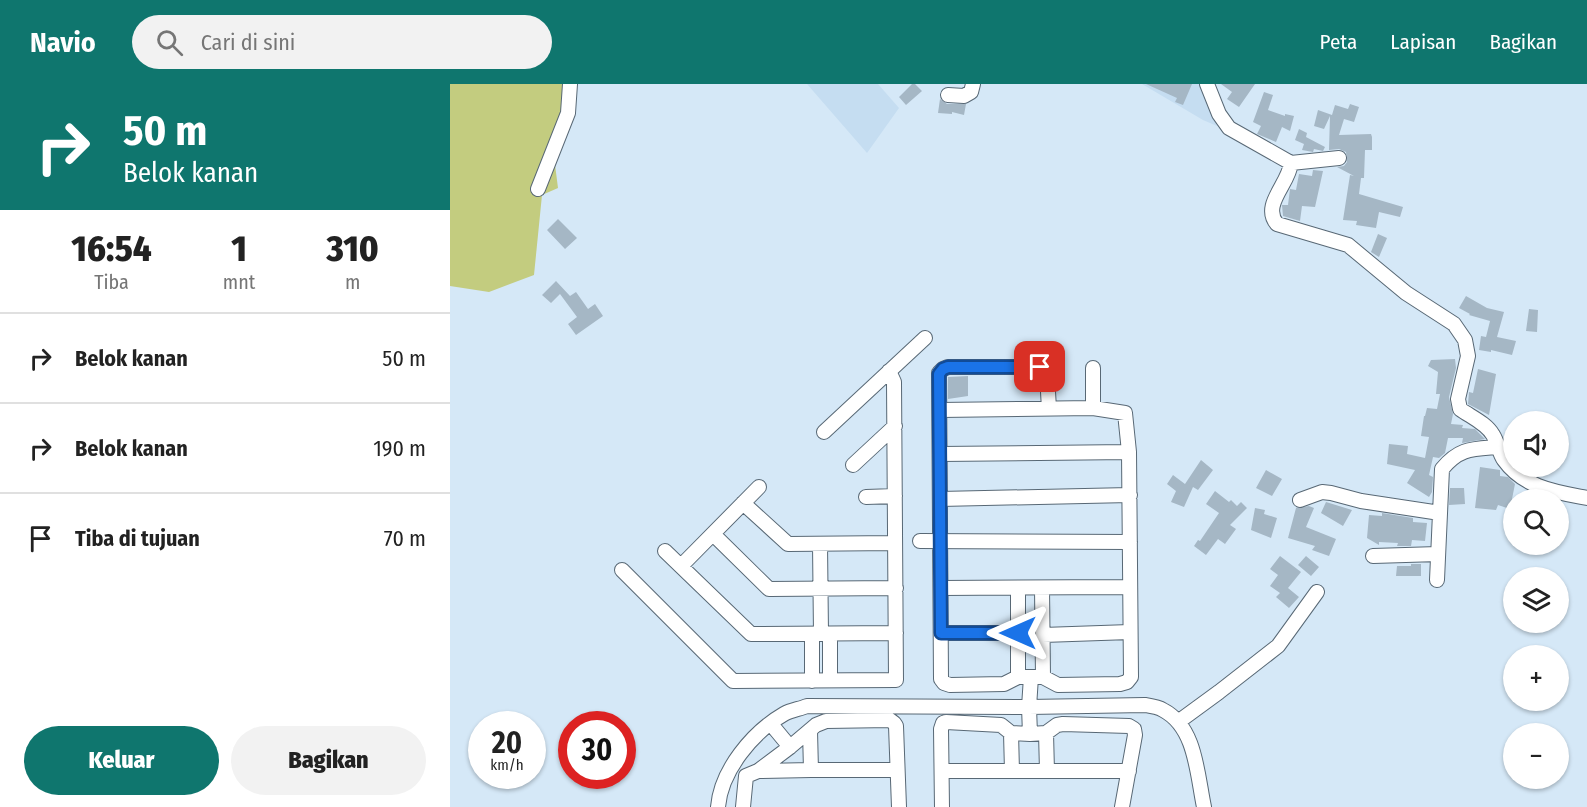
<!DOCTYPE html>
<html lang="id">
<meta charset="utf-8">
<style>
body{margin:0;font-family:"Fira Sans Condensed",sans-serif;background:#f2f2f2;color:#222;height:100vh;display:flex;flex-direction:column;font-size:22px;white-space:nowrap}
*{box-sizing:border-box;margin:0}
p{font-size:20px;color:#767676}
.icon{flex:none;width:33px;height:33px;fill:none;stroke:currentColor;stroke-width:2;stroke-linecap:round;stroke-linejoin:round}
.map{position:relative;flex:1;overflow:hidden}
.details{display:flex;flex-direction:column;background:#fff;width:450px}
.details>*{flex:none}
.hud{background:#0f766e;color:#fff;overflow:hidden}
.controls{position:absolute;left:1053px;top:327px;display:grid;gap:12px}
.controls a{display:grid;place-items:center;width:66px;height:66px;border-radius:50%;background:#fff;box-shadow:0 2px 4px #0004;font-size:30px}
.speed{position:absolute;left:18px;top:627px;display:flex;gap:12px;font-size:30px;font-weight:700;text-align:center}
.speed>*{display:grid;place-content:center;width:78px;height:78px;border-radius:50%;background:#fff;box-shadow:0 2px 4px #0004;line-height:1}
.speed small{font-size:15px;font-weight:400}
.speed .limit{border:9px solid #d22;background:#fff;color:#111}
.pin{position:absolute;display:grid;place-items:center;width:51px;height:51px;color:#fff;margin:-26px;border-radius:12px;box-shadow:0 3px 9px #0006}
.me{position:absolute;width:66px;margin:-33px;rotate:270deg;stroke-linejoin:round;filter:drop-shadow(0 0 4px #0008)}
.turn{display:flex;align-items:center;gap:21px;height:126px;padding:0 24px;font-size:27px}
.turn .icon{width:78px;height:78px;stroke-width:2.5}
.turn b{display:block;font-size:42px;line-height:51px}
.eta{display:flex;justify-content:space-evenly;align-items:center;height:102px;text-align:center}
.eta b{font-size:36px;font-weight:800;line-height:42px}
.button{display:flex;gap:12px;margin-top:auto;padding:12px 24px}
.button a{flex:1;height:69px;border-radius:36px;background:#0f766e;color:#fff;font-size:24px;font-weight:800;line-height:69px;text-align:center}
.button a+a{background:#f2f2f2;color:#222}
ul{padding:0;list-style:none}
li{display:flex;align-items:center;gap:18px;height:90px;padding:0 24px;border-top:2px solid #e0e0e0}
li div{flex:1}
li b{display:block;font-size:22px}
li em{font-style:normal}
header{display:flex;align-items:center;gap:36px;box-sizing:border-box;height:84px;padding:0 30px;background:#0f766e;color:#fff}
header strong{font-size:28px}
nav{display:flex;gap:33px;margin-inline-start:auto;font-size:21px}
.search{width:420px;height:54px;background:#f2f2f2;display:flex;align-items:center;gap:15px;box-sizing:border-box;padding:0 21px;border-radius:33px;color:#767676;font-size:22px}
main{display:flex;flex:1;min-height:0}
.map>svg:first-child{display:block}
</style>
<header>
<strong>Navio</strong>
<div class="search"><svg class="icon" aria-label="search" viewBox="0 0 24 24"><circle cx="10" cy="10" r="6"/><path d="M15 15l6 6"/></svg>Cari di sini</div>
<nav><a>Peta</a><a>Lapisan</a><a>Bagikan</a></nav>
</header>
<main>
<section class="details">
<div class="hud">
<div class="turn"><svg class="icon" aria-label="right" viewBox="0 0 24 24"><path d="M7 20v-9h11M14 6l5 5-5 5"/></svg><div><b>50 m</b>Belok kanan</div></div>
</div>
<div class="eta">
<div><b>16:54</b><p>Tiba</p></div>
<div><b>1</b><p>mnt</p></div>
<div><b>310</b><p>m</p></div>
</div>
<ul>
<li><svg class="icon" aria-label="right" viewBox="0 0 24 24"><path d="M7 20v-9h11M14 6l5 5-5 5"/></svg><div><b>Belok kanan</b></div><em>50 m</em></li>
<li><svg class="icon" aria-label="right" viewBox="0 0 24 24"><path d="M7 20v-9h11M14 6l5 5-5 5"/></svg><div><b>Belok kanan</b></div><em>190 m</em></li>
<li><svg class="icon" aria-label="arrive" viewBox="0 0 24 24"><path d="M6 21V4h12l-3 4 3 4H6"/></svg><div><b>Tiba di tujuan</b></div><em>70 m</em></li>
</ul>
<div class="button"><a>Keluar</a><a>Bagikan</a></div>
</section>
<div class="map">
<svg width="1137" height="723" viewBox="0 0 1137 723">
<rect width="100%" height="100%" fill="#d5e8f7"/>
<path fill="#c5ddf1" d="M357 0H428L449 24 417 69Z
M692 0H752L767 42 753 36Z"/>
<path fill="#c3cc7f" d="M0 0H113L125 25 103 65 108 104 92 111 84 191 39 208 0 202Z"/>
<path fill="#a5b7c5" d="M462 0H465L472 7 456 21 449 13Z
M696 0H742L733 21 725 18 727 14Z
M771 0H805L789 23 777 15 782 8Z
M814 8 823 11 818 26 835 32V30L844 32 840 47 832 43 826 58 807 50 811 42 803 38Z
M490 15 497 20H516L514 31 502 28V30L488 29Z
M900 20 909 23 904 38 894 35 889 51 921 50 922 53V66H915L914 94H911L909 110 953 123 950 133 929 128 926 144 906 141 907 137 893 136 900 91 904 92 887 83 894 82 897 78 896 68 889 65 879 66 880 32 874 45 864 42 868 26 882 31 885 21 898 25Z
M849 45 857 49 856 53 875 63 873 67 864 65 863 68 852 66 854 60 845 56Z
M863 86 873 87 865 123 852 122 850 137 833 132 832 121H838L840 105 846 106 849 90 862 92Z
M108 135 127 154 115 165 97 146Z
M928 150 937 154 929 173 921 168Z
M106 197 120 212 126 208 138 225 145 220 153 232 126 251 118 240 127 233 110 210 101 219 92 211Z
M1016 212 1037 224 1054 228 1047 253 1066 257 1062 271 1041 266V268L1029 266 1031 252 1036 253 1040 237 1019 231 1020 230 1009 224Z
M1079 225 1088 226 1087 248 1076 247Z
M1005 275 1006 284 999 313 1003 330 1001 340 1013 341 1012 344 1025 345 1035 355 1012 359 1013 354H998L995 369 989 374 983 373 979 391 983 393 982 408 979 413 957 399 965 386 937 380 939 360 958 362 957 370 975 374 979 353 971 352 974 332H975L977 324 987 325 990 310H986L988 288 978 282 981 276Z
M1028 285 1046 290 1039 331 1018 320 1019 308 1023 309Z
M518 292V312L498 315V293Z
M751 376 763 386 748 406 743 403 734 423 721 418 726 407 717 400 723 391 735 400Z
M1030 383 1050 386V392L1058 393 1065 400 1060 425 1048 421 1046 426 1025 424Z
M816 386 832 395 822 412 806 404Z
M1000 404H1014L1015 420 999 421Z
M765 407 779 418 781 416 787 422 791 418 797 424 780 441 786 445 775 460 768 455 756 471 744 462 748 456 750 457 769 429 756 420Z
M876 418 902 426 893 442 871 429Z
M859 422 864 424 856 443 886 455 879 472 862 466 865 462 838 454 846 424Z
M805 424 815 426 814 430 827 434 821 454 801 446Z
M932 429 963 434V438L977 439 975 457 962 456 961 462H947L948 459 929 458V461L917 454 919 431 932 432Z
M830 472 851 488 838 504 849 513 839 524 826 513 830 509 820 502 828 491 820 485Z
M856 472 869 483 861 492 848 481Z
M961 480H971V492H946L947 482H961Z"/>
<g fill="none" stroke-linecap="round" stroke-linejoin="round">
<defs>
<path id="minor" d="M757 0 769 30 779 44 841 79C839 100 811 121 827 140L898 161 956 209 1004 240 1015 256 1018 272 1008 315 1010 325C1021 333 1036 339 1043 351 1048 359 1049 369 1054 376 1074 404 1106 408 1137 414
M498 11 514 12 521 8 523 0
M841 79 889 74
M88 105 118 29 120 0
M643 284V324
M490 326 643 324 675 329 679 368 681 593 677 598 670 600 608 601 593 593H568L554 600 500 601 494 599 491 595 489 289 493 285 498 283H590L595 285 597 290 599 325
M374 348 475 254
M490 370 679 368
M403 381 445 342
M416 413 445 412
M490 415 680 411
M850 416 872 408 881 409 911 417 990 429
M293 419 338 460 445 459
M263 450 319 505 446 504
M470 457 680 458
M370 460 371 550
M215 467 301 550 446 549
M923 472 988 470
M231 482 309 403
M172 486 283 597 446 596 444 298 439 287
M987 496 992 385C1009 364 1022 365 1047 363
M491 504 679 503
M592 504 593 593
M491 549H568
M362 550V597
M380 550V596
M593 551 680 548
M568 593V504
M728 638 769 608 828 562 867 508
M321 640 340 663
M360 647 361 686H447
M561 649 562 687
M596 649 597 687
M580 650 579 623 581 593
M308 687 361 686
M492 687H679
M268 723C271 686 303 648 334 630 341 626 350 625 357 622L579 623 695 621C701 622 708 623 713 626 746 643 747 690 754 723
M293 723 296 692 308 687 340 663 366 641 376 637 440 636 444 639 446 642 449 723
M492 723 491 645 493 639 496 638 551 641 561 649 580 650 596 649 607 641 613 640 679 642 684 645 685 651 672 723"/>
</defs>
<use href="#minor" stroke="#586875" stroke-width="16"/>
<use href="#minor" stroke="#fff" stroke-width="14"/>
</g>
<g fill="none" stroke-linecap="round" stroke-linejoin="round">
<defs>
<path id="route" d="M568 549H491L489 290 493 285 498 283H590"/>
</defs>
<use href="#route" stroke="#114b97" stroke-width="15"/>
<use href="#route" stroke="#1a73e8" stroke-width="10"/>
</g>
</svg>
<div class="controls">
<a><svg class="icon" aria-label="sound" viewBox="0 0 24 24"><path d="M4 9h4l5-4v14l-5-4H4zM17 9q2 3 0 6"/></svg></a>
<a><svg class="icon" aria-label="search" viewBox="0 0 24 24"><circle cx="10" cy="10" r="6"/><path d="M15 15l6 6"/></svg></a>
<a><svg class="icon" aria-label="layers" viewBox="0 0 24 24"><path d="M12 4l9 5-9 5-9-5zM3 14l9 5 9-5"/></svg></a>
<a>+</a>
<a>−</a>
</div>
<div class="speed"><div>20<small>km/h</small></div><div class="limit">30</div></div>
<div class="pin" style="left:590px;top:283px;background:#d93025"><svg class="icon" aria-label="arrive" viewBox="0 0 24 24"><path d="M6 21V4h12l-3 4 3 4H6"/></svg></div>
<svg class="me" style="left:568px;top:549px" viewBox="-20 -20 40 40"><path d="M0-17L14 15 0 8-14 15z" fill="#1a73e8" stroke="#fff" stroke-width="4"/></svg>
</div>
</main>
